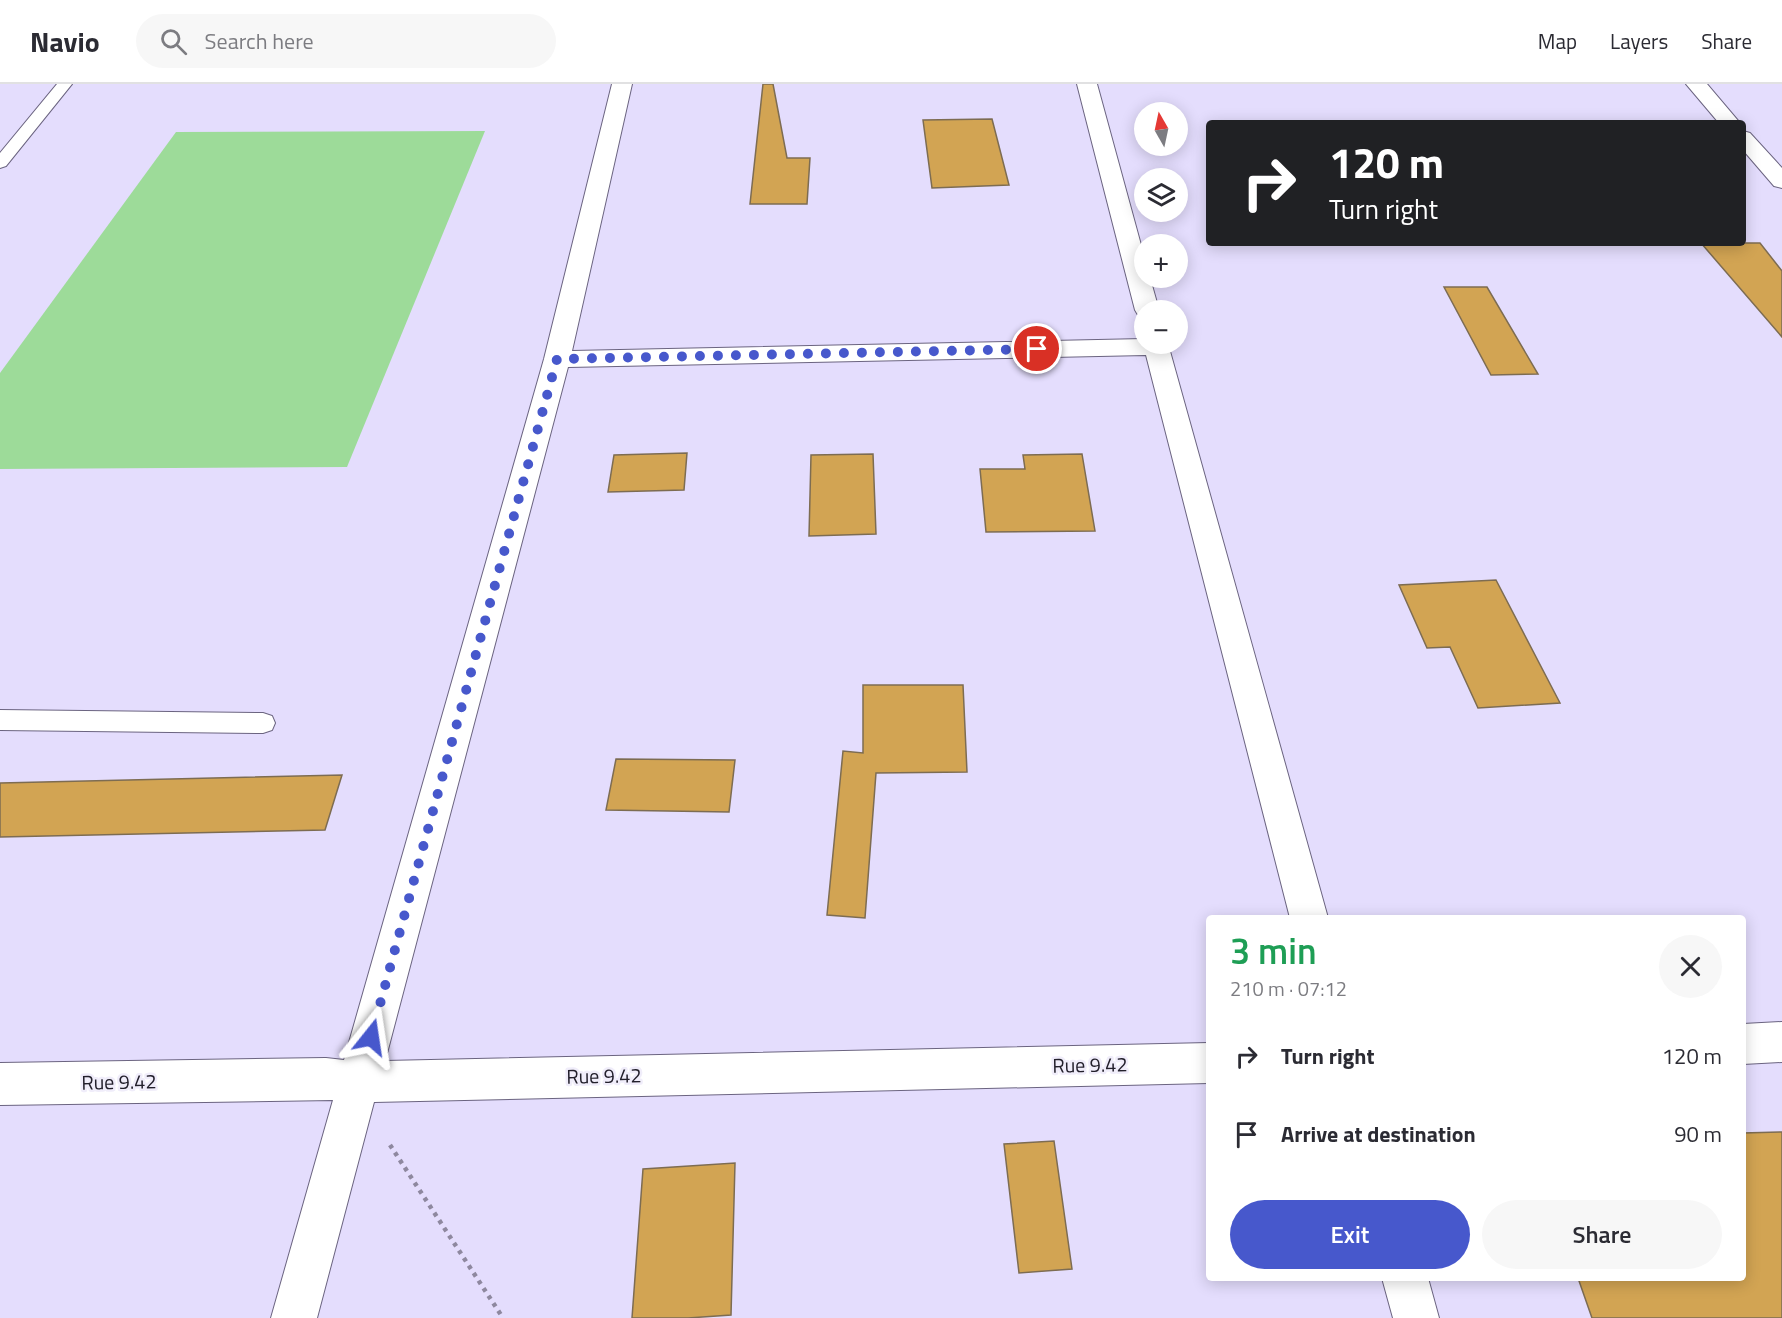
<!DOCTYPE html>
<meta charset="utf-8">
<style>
body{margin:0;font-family:"Titillium Web",sans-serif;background:#f7f7f7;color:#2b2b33;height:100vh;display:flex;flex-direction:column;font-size:22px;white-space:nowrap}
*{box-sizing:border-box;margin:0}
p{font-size:20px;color:#7c7c81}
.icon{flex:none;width:33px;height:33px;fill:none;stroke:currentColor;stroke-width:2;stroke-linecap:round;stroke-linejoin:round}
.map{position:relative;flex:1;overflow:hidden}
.drawer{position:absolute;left:1206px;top:831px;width:540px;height:366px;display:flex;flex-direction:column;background:#fff;border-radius:6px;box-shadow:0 3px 15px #0003}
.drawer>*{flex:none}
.guide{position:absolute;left:1206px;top:36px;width:540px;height:126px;border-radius:6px;box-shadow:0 3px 15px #0003;background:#202124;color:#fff;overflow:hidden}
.needle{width:39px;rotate:351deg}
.buttons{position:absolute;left:1134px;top:18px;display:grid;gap:12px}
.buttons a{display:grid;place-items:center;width:54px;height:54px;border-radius:50%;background:#fff;box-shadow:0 3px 15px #0003;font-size:30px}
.pin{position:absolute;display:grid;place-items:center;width:51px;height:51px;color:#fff;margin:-26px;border:3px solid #fff;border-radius:50%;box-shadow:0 2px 6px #0007}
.me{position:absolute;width:66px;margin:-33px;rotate:15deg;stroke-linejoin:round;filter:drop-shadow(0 0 4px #0008)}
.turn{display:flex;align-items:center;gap:21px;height:126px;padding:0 24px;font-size:27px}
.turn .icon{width:78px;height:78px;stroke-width:2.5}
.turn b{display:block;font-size:42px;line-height:51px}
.round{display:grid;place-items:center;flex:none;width:63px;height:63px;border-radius:32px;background:#f7f7f7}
.overview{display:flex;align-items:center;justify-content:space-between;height:102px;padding:0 24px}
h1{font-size:36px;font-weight:600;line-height:45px;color:#1e9e55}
.primary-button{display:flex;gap:12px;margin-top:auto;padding:12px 24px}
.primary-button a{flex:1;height:69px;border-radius:36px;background:#4758cc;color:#fff;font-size:24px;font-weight:600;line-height:69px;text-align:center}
.primary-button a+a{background:#f7f7f7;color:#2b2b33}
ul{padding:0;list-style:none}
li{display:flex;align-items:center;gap:18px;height:78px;padding:0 24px}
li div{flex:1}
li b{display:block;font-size:22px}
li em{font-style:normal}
header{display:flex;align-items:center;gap:36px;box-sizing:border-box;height:84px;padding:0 30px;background:#fff;border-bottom:2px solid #e1e1e2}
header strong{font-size:28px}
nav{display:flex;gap:33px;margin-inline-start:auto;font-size:21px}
.search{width:420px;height:54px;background:#f7f7f7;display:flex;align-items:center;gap:15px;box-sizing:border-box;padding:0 21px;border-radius:33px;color:#7c7c81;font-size:22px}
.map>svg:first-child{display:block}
</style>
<header>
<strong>Navio</strong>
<div class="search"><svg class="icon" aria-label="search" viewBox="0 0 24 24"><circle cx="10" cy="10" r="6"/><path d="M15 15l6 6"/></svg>Search here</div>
<nav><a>Map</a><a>Layers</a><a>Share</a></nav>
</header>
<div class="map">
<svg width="1782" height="1234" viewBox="0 0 1782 1234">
<rect width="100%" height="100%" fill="#e4ddfd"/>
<path fill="#9ddb99" d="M485 47 347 383 0 385V289L176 48Z"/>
<path fill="#d2a453" stroke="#7d6c52" stroke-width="1.5" d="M763 0H773L787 74H810L807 120H750Z
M992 35 1009 101 932 104 923 36Z
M1701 159H1760L1782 187V253Z
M1444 203H1487L1538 290 1491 291Z
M687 369 684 406 608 408 614 371Z
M873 370 876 450 809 452 811 371Z
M1082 370 1095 447 986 448 980 385H1025L1023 371Z
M1496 496 1560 619 1478 624 1450 563 1427 564 1399 501Z
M863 601H963L967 688 876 689 865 834 827 831 843 667 863 669Z
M616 675 735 676 729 728 606 726Z
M342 691 325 746 0 753V699Z
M1782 1048V1234H1592L1578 1194H1743V1049Z
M1054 1057 1072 1185 1019 1189 1004 1060Z
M735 1079 731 1231 688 1234H632L643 1085Z"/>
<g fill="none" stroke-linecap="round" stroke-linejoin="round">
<defs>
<path id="lane" d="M57 0H72L6 82 0 84V69Z
M0 626 263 629 272 632 275 639 272 646 263 649 0 646Z"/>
<path id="street" d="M612 0H632L572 267 1144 255V260H1168L1328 834H1290L1146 271 568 283 385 977 1209 959V999L374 1018 317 1234H271L333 1016 0 1021V979L326 974 344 976 544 275Z
M1077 0H1097L1144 172V194H1150L1159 226H1144V233L1138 231 1135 226Z
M1686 0H1707L1740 39H1719Z
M1743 47 1750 49 1782 84V104L1774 102 1743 66Z
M1782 938V978L1743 980V940Z
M1382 1194H1428L1439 1234H1393Z"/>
</defs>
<use href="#lane" stroke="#6b6480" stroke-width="2"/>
<use href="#street" stroke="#6b6480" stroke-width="2"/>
<path stroke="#8e889f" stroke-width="4.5" stroke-dasharray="4 5" stroke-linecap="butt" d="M390 1061 503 1234"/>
<use href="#lane" fill="#fff" fill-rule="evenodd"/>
<use href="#street" fill="#fff" fill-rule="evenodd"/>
</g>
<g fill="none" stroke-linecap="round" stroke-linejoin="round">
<path stroke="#4758cc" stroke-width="10" stroke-dasharray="0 18" d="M371 953 557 275 1037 265"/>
</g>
<g text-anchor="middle" stroke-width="5" stroke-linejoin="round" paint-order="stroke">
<g font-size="20" fill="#23202c" stroke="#f0edfa">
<text transform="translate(1090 981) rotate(-1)" y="7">Rue 9.42</text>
<text transform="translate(604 992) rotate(-1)" y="7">Rue 9.42</text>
<text transform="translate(119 998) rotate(-1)" y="7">Rue 9.42</text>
</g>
</g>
</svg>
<div class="buttons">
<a><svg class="needle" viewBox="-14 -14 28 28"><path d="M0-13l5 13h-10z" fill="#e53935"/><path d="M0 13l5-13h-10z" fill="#7c7c81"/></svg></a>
<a><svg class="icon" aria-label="layers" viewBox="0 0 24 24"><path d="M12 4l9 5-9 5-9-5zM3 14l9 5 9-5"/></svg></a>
<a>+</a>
<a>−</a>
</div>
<div class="pin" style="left:1037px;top:265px;background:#d93025"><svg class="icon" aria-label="arrive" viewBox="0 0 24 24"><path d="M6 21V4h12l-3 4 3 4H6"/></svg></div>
<svg class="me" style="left:371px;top:953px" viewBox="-20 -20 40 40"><path d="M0-17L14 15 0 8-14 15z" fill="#4758cc" stroke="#fff" stroke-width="4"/></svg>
<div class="guide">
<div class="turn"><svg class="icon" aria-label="right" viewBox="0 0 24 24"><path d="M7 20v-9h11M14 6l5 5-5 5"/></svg><div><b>120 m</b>Turn right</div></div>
</div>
<section class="drawer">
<div class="overview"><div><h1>3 min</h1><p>210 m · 07:12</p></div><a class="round"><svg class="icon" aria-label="close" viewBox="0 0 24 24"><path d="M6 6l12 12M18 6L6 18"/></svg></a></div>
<ul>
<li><svg class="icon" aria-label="right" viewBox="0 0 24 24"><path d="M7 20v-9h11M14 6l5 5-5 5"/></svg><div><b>Turn right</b></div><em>120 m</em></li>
<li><svg class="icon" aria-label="arrive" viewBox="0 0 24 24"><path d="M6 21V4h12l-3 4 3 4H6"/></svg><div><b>Arrive at destination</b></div><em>90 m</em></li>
</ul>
<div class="primary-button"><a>Exit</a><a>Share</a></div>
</section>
</div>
